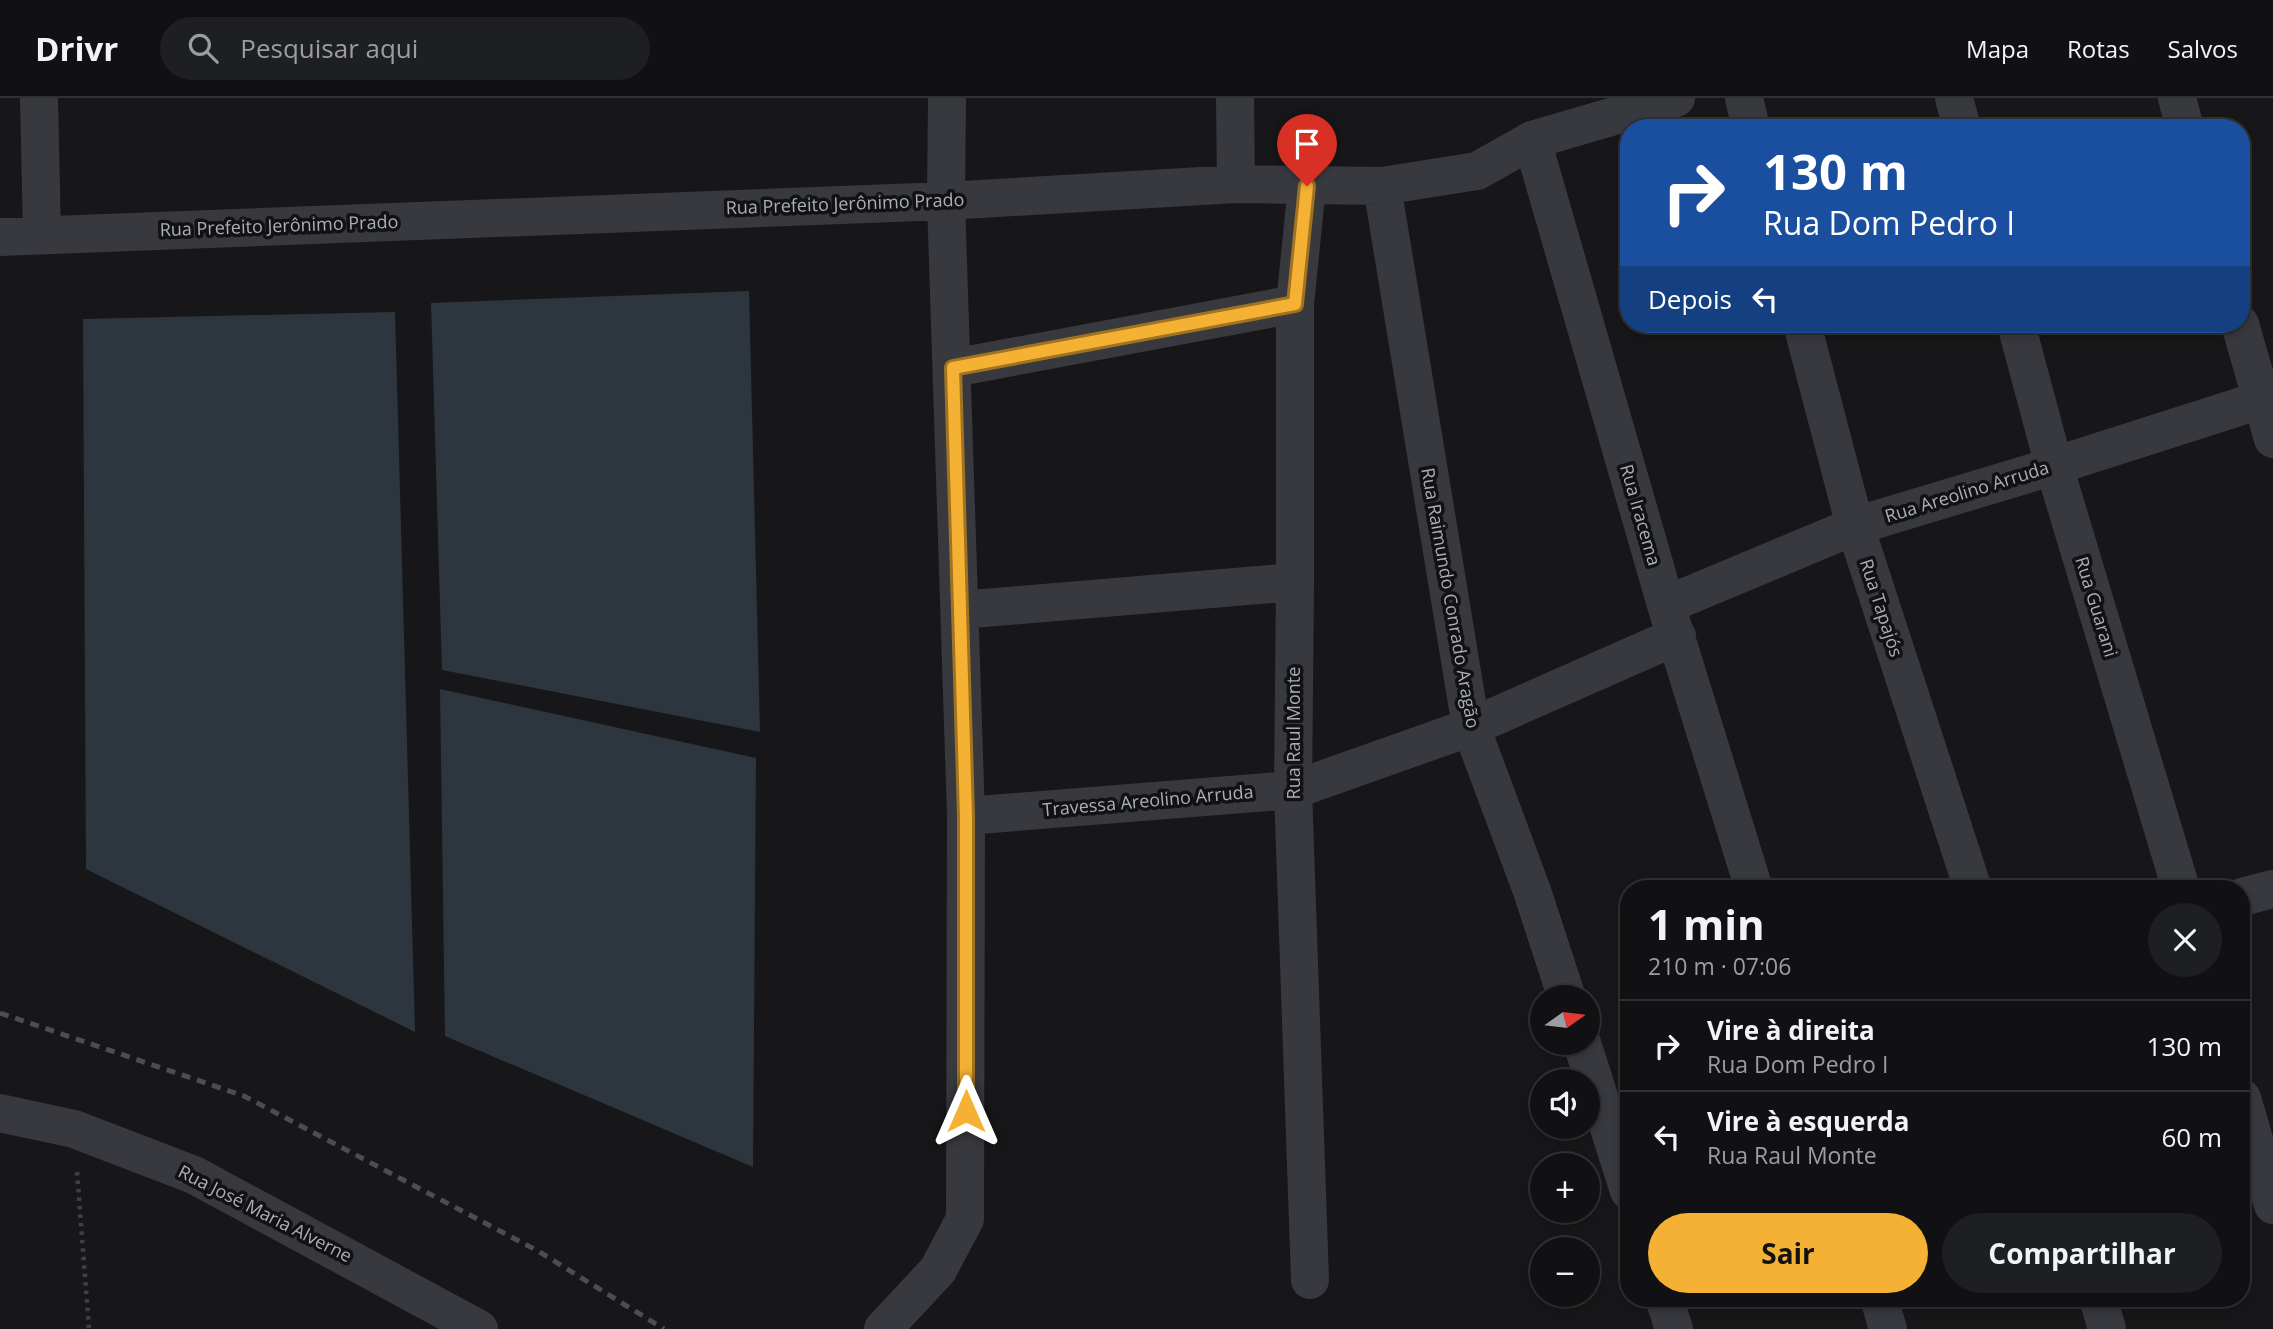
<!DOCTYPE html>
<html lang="pt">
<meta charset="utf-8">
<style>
body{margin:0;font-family:"Open Sans",sans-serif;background:#1e1f21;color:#f1f3f6;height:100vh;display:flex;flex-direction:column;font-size:26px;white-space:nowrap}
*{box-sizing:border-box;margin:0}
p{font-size:23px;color:#9c9da0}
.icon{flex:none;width:38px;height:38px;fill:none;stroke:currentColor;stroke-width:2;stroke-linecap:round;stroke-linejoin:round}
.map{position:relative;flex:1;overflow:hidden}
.drawer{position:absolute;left:1620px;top:782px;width:630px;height:427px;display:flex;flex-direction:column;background:#111113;border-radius:28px;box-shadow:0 4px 10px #0003,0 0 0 2px #303133}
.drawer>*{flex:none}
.banner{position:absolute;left:1620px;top:21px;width:630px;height:214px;border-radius:28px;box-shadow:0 4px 10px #0003,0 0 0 2px #303133;background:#1a4fa0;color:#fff;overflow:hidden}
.needle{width:46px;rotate:76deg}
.tools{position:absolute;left:1530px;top:887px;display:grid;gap:14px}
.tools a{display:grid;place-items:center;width:70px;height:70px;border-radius:50%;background:#111113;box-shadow:0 4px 10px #0003,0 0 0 2px #303133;font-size:35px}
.pin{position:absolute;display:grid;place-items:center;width:60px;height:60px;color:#fff;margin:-72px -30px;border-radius:50% 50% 50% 0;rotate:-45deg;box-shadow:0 0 7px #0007}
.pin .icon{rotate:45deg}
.me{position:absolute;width:77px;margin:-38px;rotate:0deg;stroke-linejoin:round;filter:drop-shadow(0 0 5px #0008)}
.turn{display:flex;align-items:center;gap:24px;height:147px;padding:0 28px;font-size:32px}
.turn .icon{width:91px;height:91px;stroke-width:2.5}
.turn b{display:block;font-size:49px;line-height:60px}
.then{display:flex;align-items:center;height:66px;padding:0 28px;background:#0003;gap:14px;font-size:26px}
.round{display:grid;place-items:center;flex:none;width:74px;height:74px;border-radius:37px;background:#1e1f21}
.overview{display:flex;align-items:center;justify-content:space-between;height:119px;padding:0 28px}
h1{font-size:42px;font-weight:700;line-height:52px}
.primary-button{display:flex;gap:14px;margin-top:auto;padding:14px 28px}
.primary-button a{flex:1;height:80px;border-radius:42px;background:#f5b133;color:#111;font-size:28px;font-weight:700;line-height:80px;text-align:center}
.primary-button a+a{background:#1e1f21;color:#f1f3f6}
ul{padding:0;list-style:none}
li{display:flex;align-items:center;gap:21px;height:91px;padding:0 28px;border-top:2px solid #303133}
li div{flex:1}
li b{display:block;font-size:26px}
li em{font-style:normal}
header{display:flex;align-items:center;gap:42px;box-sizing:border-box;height:98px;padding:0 35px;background:#111113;border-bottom:2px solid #303133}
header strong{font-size:33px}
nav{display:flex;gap:38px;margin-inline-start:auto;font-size:24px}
.search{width:490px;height:63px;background:#1e1f21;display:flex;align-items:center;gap:18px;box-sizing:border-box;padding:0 24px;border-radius:38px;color:#9c9da0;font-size:26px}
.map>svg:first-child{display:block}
</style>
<header>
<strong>Drivr</strong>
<div class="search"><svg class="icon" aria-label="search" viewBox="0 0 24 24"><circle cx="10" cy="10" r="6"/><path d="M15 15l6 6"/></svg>Pesquisar aqui</div>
<nav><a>Mapa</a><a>Rotas</a><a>Salvos</a></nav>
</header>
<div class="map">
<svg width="2273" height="1231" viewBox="0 0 2273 1231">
<rect width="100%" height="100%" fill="#171719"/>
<path fill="#2d363e" d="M749 193 760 634 442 572 431 205Z
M395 214 415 933V934L86 771 83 221Z
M440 591 756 660 753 1069 445 938Z"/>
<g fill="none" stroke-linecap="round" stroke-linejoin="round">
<path stroke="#3e4045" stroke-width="4.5" stroke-dasharray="3.5 5" stroke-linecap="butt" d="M77 1074 89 1231"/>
<path stroke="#38393e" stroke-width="38" d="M39 0 42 137
M1235 0 1236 86
M1744 0 1751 30
M1954 0 1962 30
M2177 0 2185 30
M1532 42 1666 507 1754 791
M1307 88 1295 206V484L1293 692 1310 1182
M1382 88 1471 629 1532 793 1567 900
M0 139 946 103 1236 86 1382 88 1477 73 1532 42 1676 0
M1802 226 1855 428 1973 791
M2016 226 2054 368 2181 791
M2240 226 2273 341
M953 270 1295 206
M1666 507 1855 428 2054 368 2273 298
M960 512 1295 484
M966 718 1293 692 1471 629 1677 538
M2242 799 2273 791
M1582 945 1629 1093
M2242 1000 2273 1107
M0 1015 74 1031 194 1077 479 1231
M1664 1200 1674 1231
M1879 1200 1888 1231
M2098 1200 2107 1231
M883 1231 938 1172 965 1121 966 718 946 103 947 0"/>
<path stroke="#4b4d53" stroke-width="5" stroke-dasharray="9 7" stroke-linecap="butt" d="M0 915 244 998 538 1153 664 1231"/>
</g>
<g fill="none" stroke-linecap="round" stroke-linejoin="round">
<defs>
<path id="route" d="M966 1013V718L953 270 1295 206 1307 88"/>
</defs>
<use href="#route" stroke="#9f7321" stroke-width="18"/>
<use href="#route" stroke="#f5b133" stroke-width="12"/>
</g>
<g text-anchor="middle" stroke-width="7" stroke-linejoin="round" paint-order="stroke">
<g font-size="18" fill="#a9aeb9" stroke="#121214">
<text transform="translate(845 106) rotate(-2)" y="6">Rua Prefeito Jerônimo Prado</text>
<text transform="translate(279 128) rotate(-2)" y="6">Rua Prefeito Jerônimo Prado</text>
<text transform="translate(1967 394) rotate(-17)" y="6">Rua Areolino Arruda</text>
<text transform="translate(1640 417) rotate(74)" y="6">Rua Iracema</text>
<text transform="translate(1450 500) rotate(80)" y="6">Rua Raimundo Conrado Aragão</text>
<text transform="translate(2096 509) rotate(73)" y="6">Rua Guarani</text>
<text transform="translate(1881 510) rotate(72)" y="6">Rua Tapajós</text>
<text transform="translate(1294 635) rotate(-90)" y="6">Rua Raul Monte</text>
<text transform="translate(1148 703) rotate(-5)" y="6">Travessa Areolino Arruda</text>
<text transform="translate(265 1116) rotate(27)" y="6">Rua José Maria Alverne</text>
</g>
</g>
</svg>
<div class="tools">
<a><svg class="needle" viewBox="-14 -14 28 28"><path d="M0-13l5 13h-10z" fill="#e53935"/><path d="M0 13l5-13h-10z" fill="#9c9da0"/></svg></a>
<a><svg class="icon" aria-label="sound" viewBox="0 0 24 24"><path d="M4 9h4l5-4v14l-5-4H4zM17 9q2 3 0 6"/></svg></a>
<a>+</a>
<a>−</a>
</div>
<div class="pin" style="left:1307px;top:88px;background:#d93025"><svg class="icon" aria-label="arrive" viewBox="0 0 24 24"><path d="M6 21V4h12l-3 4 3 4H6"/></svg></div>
<svg class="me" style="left:966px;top:1013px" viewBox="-20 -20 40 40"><path d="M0-17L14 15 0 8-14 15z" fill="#f5b133" stroke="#fff" stroke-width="4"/></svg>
<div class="banner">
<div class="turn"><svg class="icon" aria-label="right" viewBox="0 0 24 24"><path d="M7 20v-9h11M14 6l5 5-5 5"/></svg><div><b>130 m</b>Rua Dom Pedro I</div></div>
<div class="then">Depois<svg class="icon" aria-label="left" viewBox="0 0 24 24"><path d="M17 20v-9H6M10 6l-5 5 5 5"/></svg></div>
</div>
<section class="drawer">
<div class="overview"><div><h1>1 min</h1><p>210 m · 07:06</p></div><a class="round"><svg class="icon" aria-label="close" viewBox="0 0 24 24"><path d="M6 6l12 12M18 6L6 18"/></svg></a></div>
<ul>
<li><svg class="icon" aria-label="right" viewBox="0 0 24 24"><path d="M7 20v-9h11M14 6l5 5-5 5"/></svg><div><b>Vire à direita</b><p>Rua Dom Pedro I</p></div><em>130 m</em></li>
<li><svg class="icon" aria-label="left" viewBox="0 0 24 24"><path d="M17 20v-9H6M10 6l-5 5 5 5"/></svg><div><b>Vire à esquerda</b><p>Rua Raul Monte</p></div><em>60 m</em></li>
</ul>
<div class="primary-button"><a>Sair</a><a>Compartilhar</a></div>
</section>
</div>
